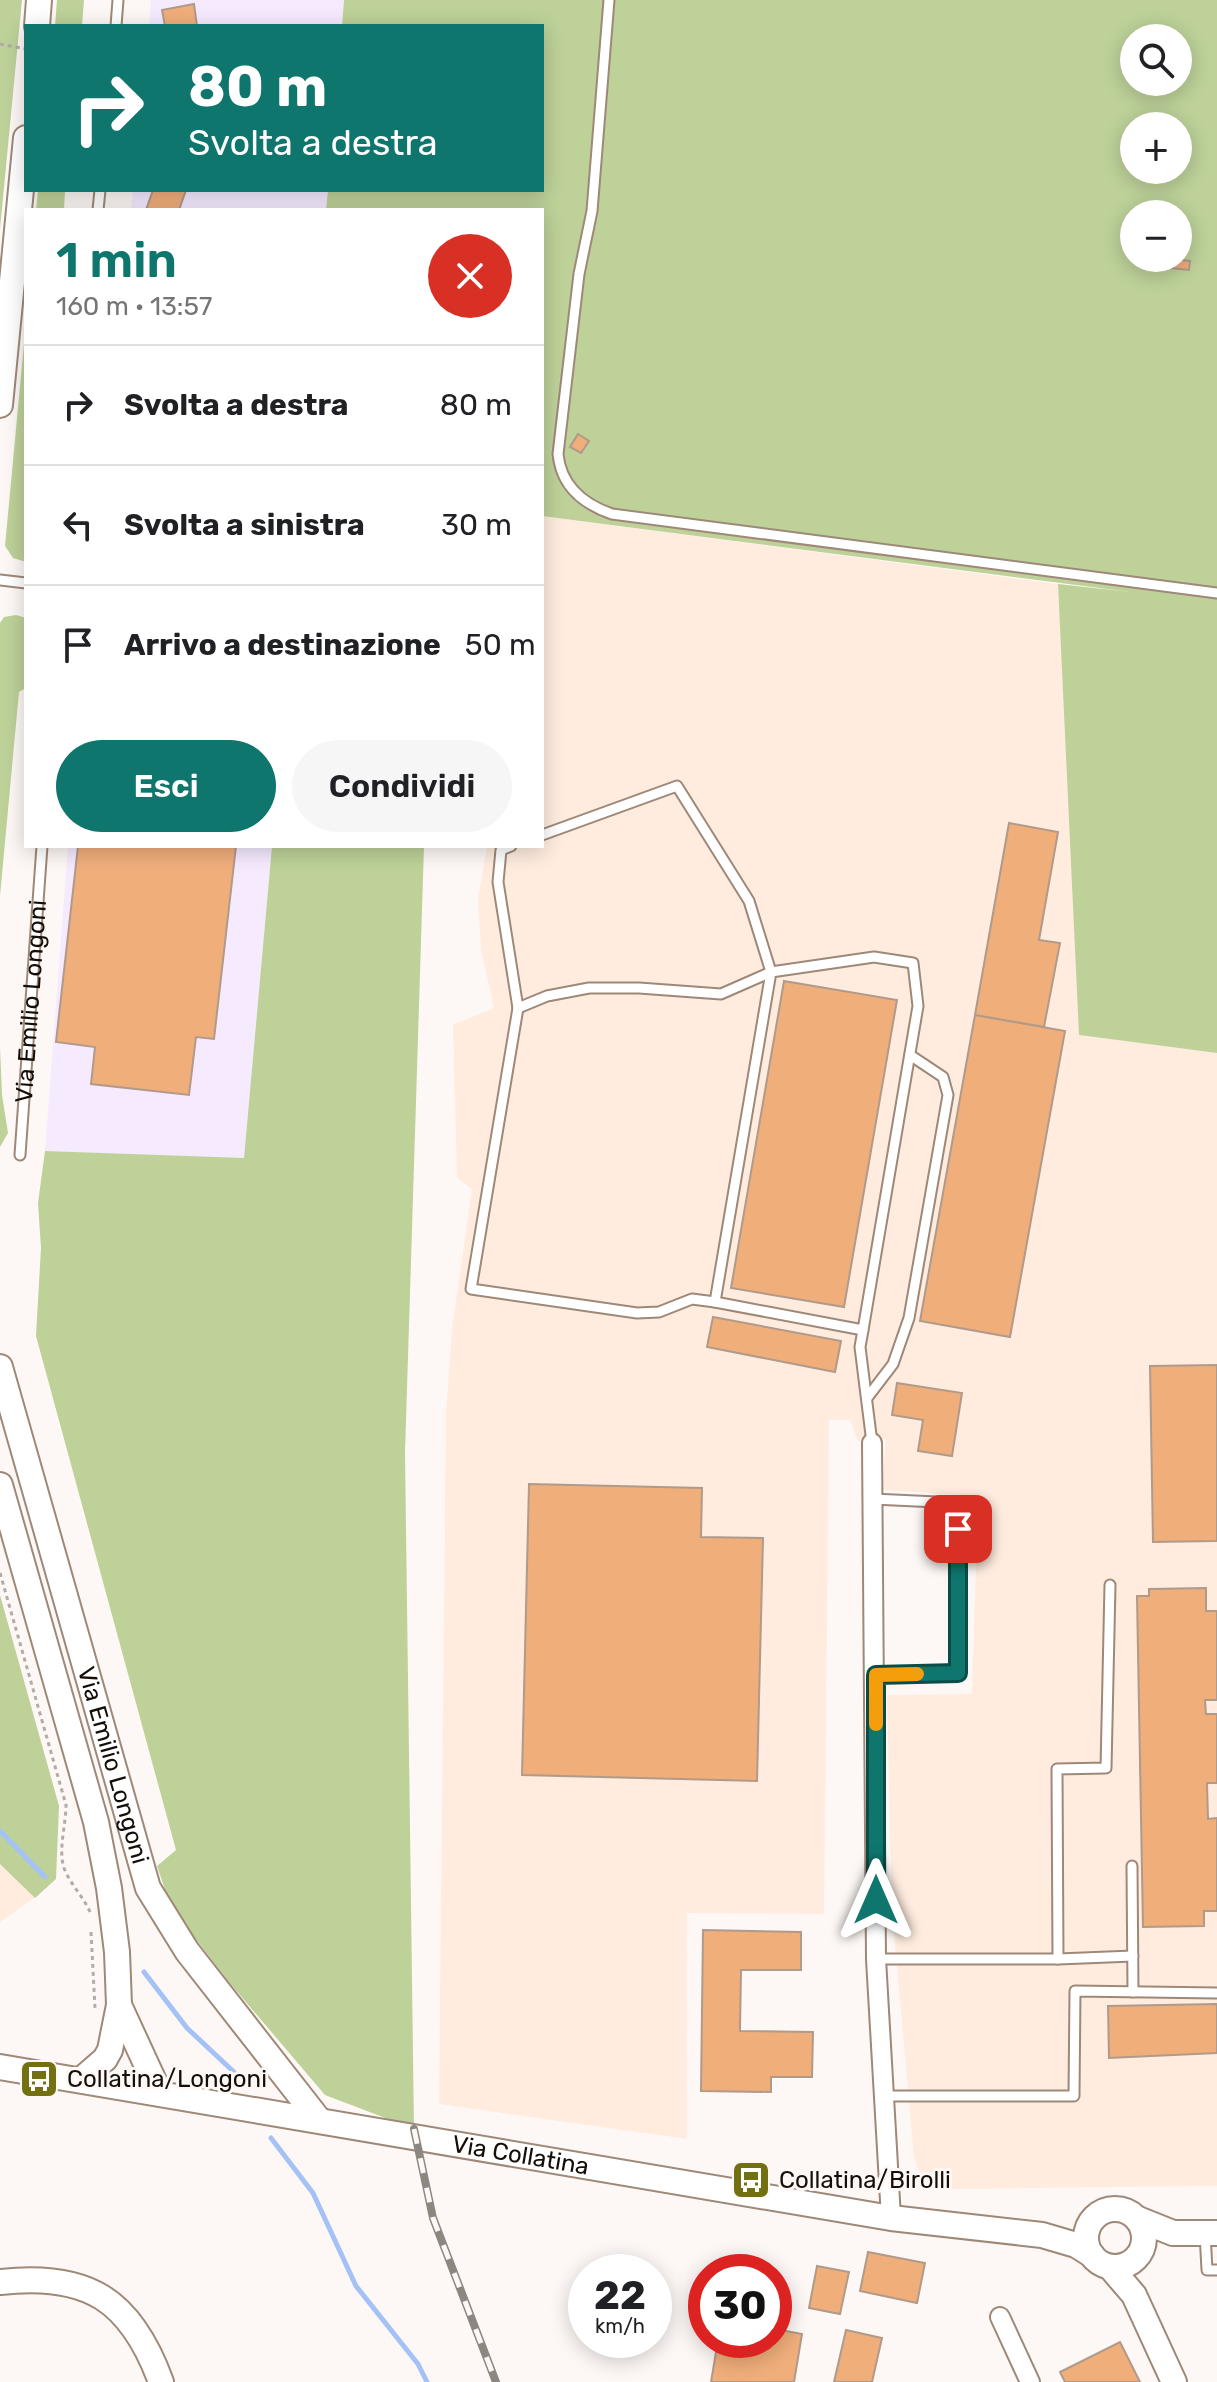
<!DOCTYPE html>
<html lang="it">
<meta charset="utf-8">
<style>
body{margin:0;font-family:Rubik,sans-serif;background:#f6f6f6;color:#202124;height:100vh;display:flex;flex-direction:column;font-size:30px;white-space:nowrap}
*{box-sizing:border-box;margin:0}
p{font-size:26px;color:#757577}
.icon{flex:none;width:44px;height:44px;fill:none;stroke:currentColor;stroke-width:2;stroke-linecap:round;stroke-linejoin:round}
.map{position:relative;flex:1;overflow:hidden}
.sheet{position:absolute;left:24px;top:208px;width:520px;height:640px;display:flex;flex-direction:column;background:#fff;border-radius:0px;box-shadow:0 4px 20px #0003}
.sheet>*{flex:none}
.top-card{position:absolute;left:24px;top:24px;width:520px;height:168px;border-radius:0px;box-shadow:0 4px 20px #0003;background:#0f766e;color:#fff;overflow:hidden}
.controls{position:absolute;left:1120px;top:24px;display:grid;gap:16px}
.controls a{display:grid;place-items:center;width:72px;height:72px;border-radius:50%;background:#fff;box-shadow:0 4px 20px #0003;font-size:40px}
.speed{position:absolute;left:568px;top:2254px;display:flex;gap:16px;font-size:40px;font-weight:700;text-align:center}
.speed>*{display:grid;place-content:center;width:104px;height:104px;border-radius:50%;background:#fff;box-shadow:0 4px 20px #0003;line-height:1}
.speed small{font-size:20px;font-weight:400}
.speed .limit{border:12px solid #d22;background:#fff;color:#111}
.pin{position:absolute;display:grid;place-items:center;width:68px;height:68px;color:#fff;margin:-34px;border-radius:16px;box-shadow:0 4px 12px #0006}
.me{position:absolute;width:88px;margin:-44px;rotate:0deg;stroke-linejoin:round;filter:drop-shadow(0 0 6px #0008)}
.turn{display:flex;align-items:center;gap:28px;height:168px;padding:0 32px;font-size:36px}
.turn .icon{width:104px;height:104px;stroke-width:2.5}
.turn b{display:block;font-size:56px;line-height:68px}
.round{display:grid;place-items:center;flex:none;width:84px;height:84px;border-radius:42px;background:#f6f6f6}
.overview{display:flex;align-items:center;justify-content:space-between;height:136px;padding:0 32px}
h1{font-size:48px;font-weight:600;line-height:60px;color:#0f766e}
.cta{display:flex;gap:16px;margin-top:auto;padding:16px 32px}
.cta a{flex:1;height:92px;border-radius:48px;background:#0f766e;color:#fff;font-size:32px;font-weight:600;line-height:92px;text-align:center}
.cta a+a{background:#f6f6f6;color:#202124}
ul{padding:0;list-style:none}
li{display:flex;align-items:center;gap:24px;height:120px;padding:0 32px;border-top:2px solid #e0e0e0}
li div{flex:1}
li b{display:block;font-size:30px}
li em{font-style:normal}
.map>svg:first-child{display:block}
</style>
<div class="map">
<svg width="1217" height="2382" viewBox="0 0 1217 2382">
<rect width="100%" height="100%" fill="#fdf8f5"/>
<path fill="#f6eaff" d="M151 0H344L342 26H149Z
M133 190H328L326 210H131Z
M68 846H272L244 1159 45 1151Z"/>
<path fill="#ffecdf" d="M543 516 1058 584 1070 790 1079 1035 1217 1053V2186L952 2189 930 2182 919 2171 914 2157 892 1911 887 1695 972 1694 978 1496 882 1490 886 1439 858 1441 850 1420H829L824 1914 687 1913V2139L439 2104 446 1414 452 1329 472 1189 457 1178 453 1025 494 1008 481 950 478 899 487 846H542Z
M0 1863 37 1896 0 1922Z"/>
<path fill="#bdd199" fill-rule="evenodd" d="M0 0H22L0 229Z
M57 0H84L82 26H55Z
M344 0H1217V1053L1079 1035 1058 584 1131 592 542 516V210H326L328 190H542V26H342ZM1134 38H1178V82H1134ZM1134 126H1178V170H1134ZM1134 214H1178V258H1134Z
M38 190H65L64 210H36Z
M26 322V562L13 558 5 546Z
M16 615 26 618V688L19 692 0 896V623L4 617Z
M272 846H424L405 1453 414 2129 325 2095 228 1981 171 1907 157 1866 176 1850 36 1336 41 1248 38 1203 45 1151 244 1158Z
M0 1047 2 1095 8 1133 0 1147Z
M0 1595 59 1806 56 1879 35 1898 0 1864Z"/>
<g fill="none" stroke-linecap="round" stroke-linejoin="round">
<path stroke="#a5c2f7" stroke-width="5" d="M0 1831 45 1877
M144 1972 187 2028 235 2073
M271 2138 313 2193 356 2286 418 2364 427 2382"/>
</g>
<path fill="#f0ae7b" stroke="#b09a8a" stroke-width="2" d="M194 4 197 26H165L162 10Z
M153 190H186L179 210H146Z
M1162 258 1190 261 1189 270 1161 267Z
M578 434 589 441 581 453 570 447Z
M1009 823 1058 832 1039 940 1060 943 1044 1027 975 1015Z
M78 846H236L214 1039 196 1037 189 1095 91 1084 95 1047 56 1042Z
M784 981 897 1000 844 1307 731 1288Z
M975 1015 1065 1031 1010 1337 920 1321Z
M713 1317 841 1341 835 1372 707 1347Z
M1217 1365V1541L1153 1542 1150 1366Z
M897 1383 962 1393 952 1456 918 1451 923 1420 892 1415Z
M529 1484 702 1488 701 1537 763 1538 757 1781 522 1775Z
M1206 1588V1611H1217V1700H1205L1206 1714H1217V1783H1207L1208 1819 1217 1818V1911H1204V1926L1143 1927 1137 1596H1149V1589Z
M703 1930 801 1932V1970H741L740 2031 813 2032 812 2077H771V2092L701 2091Z
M1217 2004V2053L1109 2058 1108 2006Z
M868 2252 925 2263 917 2303 860 2291Z
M817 2266 849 2272 840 2314 809 2308Z
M774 2291 788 2293 781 2330 802 2334 794 2382H711L718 2340H774Z
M846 2330 882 2338 872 2382H834Z
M1120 2342 1140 2382H1065L1060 2372Z"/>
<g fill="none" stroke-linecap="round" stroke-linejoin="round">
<defs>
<g id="lane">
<path d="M609 0 592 211 579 274 558 454C561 486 583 504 612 514L1217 593"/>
<path d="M116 26 118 0"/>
<path d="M98 210 100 190"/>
<path d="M0 580 26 583"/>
<path d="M511 846 501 850 498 882 518 1008 471 1289 637 1313 659 1312 692 1299 715 1302"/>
<path d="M874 957 913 963 918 1006 863 1330 715 1302 771 972Z"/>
<path d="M518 1008 547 996 589 988H639L721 994 771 972 749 901 677 786 542 835"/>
<path id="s1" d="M20 1155 42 846"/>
<path d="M863 1330 860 1347 872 1443"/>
<path d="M867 1398 893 1364 909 1318 948 1095 943 1077 910 1055"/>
<path d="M873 1499 958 1503V1673L876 1675"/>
<path d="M1132 1866 1133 1992"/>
<path d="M876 1959H1058L1057 1769 1106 1768 1110 1585"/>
<path d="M1058 1959 1133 1956"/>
<path d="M883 2096H1074L1075 1991 1217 1993"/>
<path d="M1205 2233 1207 2270H1217"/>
</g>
<path id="street" d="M872 1443 876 1959 891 2218
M1000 2317 1030 2382"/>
<g id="secondary">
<path d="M37 26 39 0"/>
<path d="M0 405 26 138"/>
<path id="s2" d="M0 1367 148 1888 187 1951 319 2120"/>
<path d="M0 1485 96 1822 109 1888 117 1952 119 2005 110 2050 105 2059 82 2079"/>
<path d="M119 2005 159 2092"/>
<path id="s3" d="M0 2067 891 2218 1042 2235 1076 2245 1092 2255"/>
<circle cx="1115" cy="2238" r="29"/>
<path d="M1138 2219 1173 2233H1217"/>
<path d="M1110 2267 1134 2295 1174 2382"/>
<path d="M0 2282C88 2272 131 2300 161 2382"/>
</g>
</defs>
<use href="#lane" stroke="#9e8878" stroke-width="13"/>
<use href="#street" stroke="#9e8878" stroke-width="22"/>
<use href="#secondary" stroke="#9e8878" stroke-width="28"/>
<path stroke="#b2aca8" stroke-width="3" stroke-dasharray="4 4" stroke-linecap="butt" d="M0 44 26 49
M0 1573 66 1805C66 1825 58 1849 64 1868 70 1884 83 1896 90 1912
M91 1932 95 2008"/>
<use href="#lane" stroke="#fff" stroke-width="9"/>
<use href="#street" stroke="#fff" stroke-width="18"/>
<use href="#secondary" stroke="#fff" stroke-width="24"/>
<defs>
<path id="rail" d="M414 2129 433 2218 496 2382"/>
</defs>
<use href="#rail" stroke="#8d8782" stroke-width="8"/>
<use href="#rail" stroke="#fdf8f5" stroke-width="5" stroke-dasharray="15" stroke-linecap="butt"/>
</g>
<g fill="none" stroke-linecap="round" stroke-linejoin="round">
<defs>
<path id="route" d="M876 1900V1675L958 1673V1529"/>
</defs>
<use href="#route" stroke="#0a4d48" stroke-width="20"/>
<use href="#route" stroke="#0f766e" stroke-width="14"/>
<path stroke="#f59e0b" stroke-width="14" d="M876 1724V1675L917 1674"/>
</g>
<defs>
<symbol id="bus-square" viewBox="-11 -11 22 22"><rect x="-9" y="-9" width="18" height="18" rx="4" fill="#737012" stroke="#fdf8f5"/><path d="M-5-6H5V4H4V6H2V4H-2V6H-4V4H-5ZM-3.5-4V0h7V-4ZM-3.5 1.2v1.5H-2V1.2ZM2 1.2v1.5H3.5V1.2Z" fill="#fff"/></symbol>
</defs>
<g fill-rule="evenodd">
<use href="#bus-square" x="17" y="2057" width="44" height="44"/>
<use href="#bus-square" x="729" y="2158" width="44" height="44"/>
</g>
<g text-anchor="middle" stroke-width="6" stroke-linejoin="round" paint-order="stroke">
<g font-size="24" fill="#150d07" stroke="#fdf8f5">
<text dy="8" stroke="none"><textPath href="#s1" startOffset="154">Via Emilio Longoni</textPath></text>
<text dy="8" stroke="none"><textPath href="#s2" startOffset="414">Via Emilio Longoni</textPath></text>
<text dy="8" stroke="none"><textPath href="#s3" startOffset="528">Via Collatina</textPath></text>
</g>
<g font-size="24" fill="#150d07" stroke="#fdf8f5" text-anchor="start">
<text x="67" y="2087">Collatina/Longoni</text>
<text x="779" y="2188">Collatina/Birolli</text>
</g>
</g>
</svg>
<div class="controls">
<a><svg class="icon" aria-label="search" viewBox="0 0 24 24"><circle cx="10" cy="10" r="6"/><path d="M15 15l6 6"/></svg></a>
<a>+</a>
<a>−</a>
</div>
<div class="speed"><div>22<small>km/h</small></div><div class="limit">30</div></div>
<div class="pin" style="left:958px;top:1529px;background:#d93025"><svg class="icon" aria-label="arrive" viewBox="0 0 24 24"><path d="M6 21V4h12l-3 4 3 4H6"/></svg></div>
<svg class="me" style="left:876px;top:1900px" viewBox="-20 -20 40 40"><path d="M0-17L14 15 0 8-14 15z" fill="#0f766e" stroke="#fff" stroke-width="4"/></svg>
<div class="top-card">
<div class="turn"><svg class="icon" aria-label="right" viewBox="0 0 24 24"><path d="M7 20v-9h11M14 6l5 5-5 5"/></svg><div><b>80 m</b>Svolta a destra</div></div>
</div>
<section class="sheet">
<div class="overview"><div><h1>1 min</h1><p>160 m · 13:57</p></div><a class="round" style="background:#d93025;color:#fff"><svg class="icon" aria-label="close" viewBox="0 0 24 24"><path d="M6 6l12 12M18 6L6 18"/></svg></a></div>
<ul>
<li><svg class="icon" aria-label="right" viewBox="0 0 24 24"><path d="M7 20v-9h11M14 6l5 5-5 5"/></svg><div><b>Svolta a destra</b></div><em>80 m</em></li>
<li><svg class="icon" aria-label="left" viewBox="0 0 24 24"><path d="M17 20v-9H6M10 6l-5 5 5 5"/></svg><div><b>Svolta a sinistra</b></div><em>30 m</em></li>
<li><svg class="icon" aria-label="arrive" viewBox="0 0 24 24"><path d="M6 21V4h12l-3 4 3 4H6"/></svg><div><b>Arrivo a destinazione</b></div><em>50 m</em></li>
</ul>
<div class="cta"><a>Esci</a><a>Condividi</a></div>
</section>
</div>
